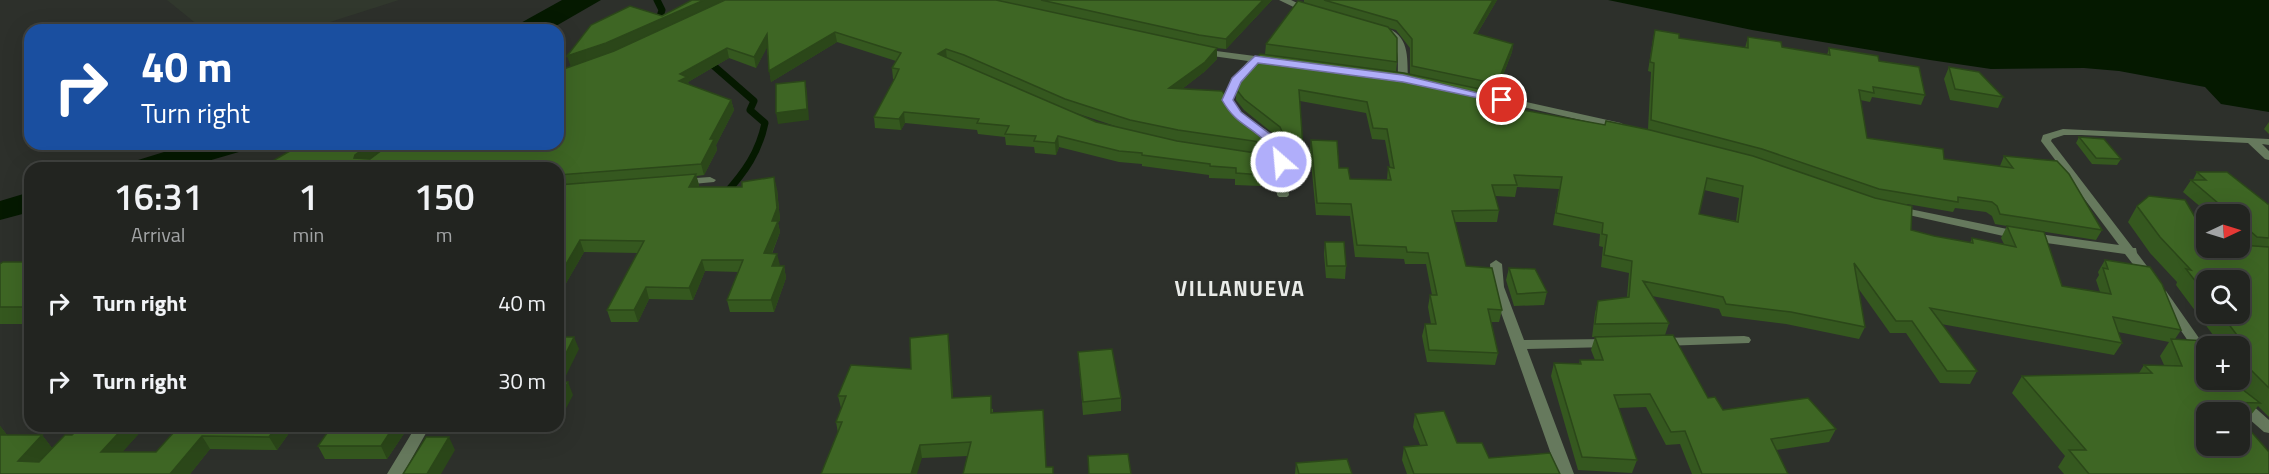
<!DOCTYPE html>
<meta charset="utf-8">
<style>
body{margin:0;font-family:"Titillium Web",sans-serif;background:#2a2c29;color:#f1f3f6;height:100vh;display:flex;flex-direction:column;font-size:22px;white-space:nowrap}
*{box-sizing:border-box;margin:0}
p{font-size:20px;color:#a2a4a5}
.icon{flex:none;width:33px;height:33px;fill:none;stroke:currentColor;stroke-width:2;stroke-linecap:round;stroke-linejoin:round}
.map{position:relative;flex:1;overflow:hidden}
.drawer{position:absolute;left:24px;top:162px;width:540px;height:270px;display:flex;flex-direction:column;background:#222420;border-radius:18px;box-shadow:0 6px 24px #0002,0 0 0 2px #3f413e}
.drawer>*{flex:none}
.top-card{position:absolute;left:24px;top:24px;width:540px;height:126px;border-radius:18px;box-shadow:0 6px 24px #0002,0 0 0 2px #3f413e;background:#1a4fa0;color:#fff;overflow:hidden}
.needle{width:39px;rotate:86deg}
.tools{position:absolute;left:2196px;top:204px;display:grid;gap:12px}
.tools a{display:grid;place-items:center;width:54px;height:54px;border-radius:12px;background:#222420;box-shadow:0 6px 24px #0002,0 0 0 2px #3f413e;font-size:30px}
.pin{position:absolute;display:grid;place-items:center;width:51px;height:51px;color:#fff;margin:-26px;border:3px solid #fff;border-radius:50%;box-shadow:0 2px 6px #0007}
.me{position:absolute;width:66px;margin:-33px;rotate:333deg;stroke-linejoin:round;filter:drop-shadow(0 0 4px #0008)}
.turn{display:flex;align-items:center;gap:21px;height:126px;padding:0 18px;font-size:27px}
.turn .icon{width:78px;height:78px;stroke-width:2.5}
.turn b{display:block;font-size:42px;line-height:51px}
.eta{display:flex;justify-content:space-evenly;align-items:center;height:102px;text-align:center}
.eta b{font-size:36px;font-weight:600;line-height:42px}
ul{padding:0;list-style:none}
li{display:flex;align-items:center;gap:18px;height:78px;padding:0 18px}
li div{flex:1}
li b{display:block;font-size:22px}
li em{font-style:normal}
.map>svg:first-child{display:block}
</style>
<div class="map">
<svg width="2269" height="474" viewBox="0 0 2269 474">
<rect width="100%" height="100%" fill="#2d302b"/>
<path fill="#31382d" d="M167 0H399L305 30H204Z"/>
<path fill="#051900" d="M562 0H601L549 30H508Z
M1608 0H2269V112L2221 104 2205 87 2119 71 2084 68 1991 69 1930 60 1752 30Z
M190 144H266L184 168H112Z
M30 192V212L0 220V201Z"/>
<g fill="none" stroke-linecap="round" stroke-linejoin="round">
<path stroke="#051900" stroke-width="7" d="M657 0 662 10 658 23
M707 60 754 101 750 110 765 123C759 152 745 172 725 194"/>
<path fill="#66795d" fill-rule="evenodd" d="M1279 0H1291L1314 11 1312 13H1306Z
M1384 27C1410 35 1407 56 1408 79L1407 81 1403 82 1398 79C1397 59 1402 41 1381 32V28Z
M1201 49 1270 58 1275 61 1270 64 1257 62 1241 82 1233 100 1240 113 1239 115H1231L1223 100 1231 81 1248 61 1198 54V50Z
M1477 91 1621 123 1626 126 1621 129 1473 96 1472 94Z
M1256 125C1286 135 1287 169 1289 195L1287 197H1279L1277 195 1276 165 1246 161 1241 158 1246 155 1274 158 1268 145 1251 128Z
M2063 129 2269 139V145L2262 144 2269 151V160L2265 159 2248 143 2081 135H2064L2052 139 2051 141 2133 248H2136L2137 253 2156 278 2150 282 2146 281 2125 254 2017 239 1895 212 1889 209 1895 206 2017 231 2119 245 2041 141 2043 135Z
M710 177 716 180 714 182 682 185 676 182 682 179Z
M1496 260 1502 264 1504 287 1524 340 1609 339 1614 340 1616 343 1614 346 1609 347 1527 349 1574 474H1558L1492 287 1490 264Z
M2162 290 2166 291 2206 348V361L2201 360 2156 294Z
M1744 336 1749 337 1751 340 1749 343 1662 346 1657 345 1655 342 1657 339 1662 338Z
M2215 380H2229L2242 396 2269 420V433L2264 432 2232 404Z
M416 426H430L403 474H387Z"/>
</g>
<path fill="#35581f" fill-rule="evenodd" d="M997 0H1272L1226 49 1216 48 1217 59 1204 72 1182 89 1235 107 1273 144 1272 155 1262 154 1261 186 1235 185V179L1209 178V175L1142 166V164L1119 162 1059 147 1056 155 1035 153 1034 147 1006 145 1005 137 978 134 977 130 905 123 901 130 875 128 874 117 895 79H893L892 68 896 61 837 42 771 82 767 47 756 68 729 58 688 82 689 85 731 100 734 110 716 145 717 150 704 175 696 176 699 185 698 187 777 189 780 220 778 223 780 232 772 254 779 266H784L786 278 774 312H730L727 300 738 272 705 271 693 300 649 299 638 322H611L607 310 638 253 584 252 558 297V168L264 166 558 144 570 66 662 16ZM1070 111 1124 129 1096 122Z
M1304 0H1497L1477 34 1513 44 1512 52 1496 93 1494 92 1492 100 1497 101 1496 106 1605 125 1648 129 1651 72 1648 71 1653 39 1655 30 1679 38 1745 48 1748 37 1782 47 1827 55 1829 48 1879 61 1925 95 1921 105 1872 97 1870 102 1860 100 1867 138 1944 159 2000 166 2004 156 2102 230 2096 240 2008 226 2062 286 2100 292 2096 280 2099 275 2098 272 2105 260 2181 330 2175 339 2206 380H2240V346H2216L2219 343 2176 285 2177 282 2150 253 2128 222 2137 206 2206 248 2244 246 2240 241V214H2209L2183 192 2191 180H2193L2197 172 2269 205V417L2258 406 2247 420H2240L2269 474H2064L2058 467 2065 456 2012 393 2022 376 2139 373 2144 365H2164L2160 356 2169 342 2118 332 2122 343 2114 355 1941 324 1977 371 1970 384 1940 383 1906 333H1890L1858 288 1865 327 1859 339 1786 324 1722 316 1719 309 1652 296 1669 323 1665 335 1592 337 1595 313 1598 301 1627 297 1629 273 1601 267 1603 247 1599 246 1600 234 1553 225 1559 189 1517 187 1515 197 1495 196 1499 210 1497 222H1455L1466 266 1502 310 1499 322H1491L1498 353 1495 365 1427 362 1422 336 1425 324H1431L1428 307 1430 295H1432L1426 264H1405L1404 259 1355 257 1350 216 1316 215 1310 151 1311 140 1350 179 1387 180 1388 167H1390L1385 140 1372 139 1366 113 1300 101 1303 148 1302 159H1288L1279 138 1244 110 1236 100V89L1265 54 1266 44 1304 3ZM1389 28 1396 30 1410 48V75L1396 72 1397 62ZM1704 190 1739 198 1736 221 1699 214ZM1907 204 1953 212 1955 208 1986 212 1992 216 1995 224 2007 226 2001 238 2004 244 1972 238 1970 243 1934 236 1911 230ZM2206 280 2240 314H2206ZM2206 412H2240V446Z
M1949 67 2003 97 1998 108 1950 100 1944 79Z
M2269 122V134L2264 129Z
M2079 137 2121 159 2117 165 2092 164 2076 143Z
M1325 242 1346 266 1345 279 1326 278 1324 254Z
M30 262V324H0V264Z
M1509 268 1547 292 1544 305 1514 306 1506 280Z
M948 334 953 398 993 409V413L1053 474 968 456 922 458 838 433 836 422 841 408 838 396 911 369Z
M1595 337 1708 398 1723 410 1836 429 1829 442 1776 450 1788 474H1692L1680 444 1666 445 1646 407 1618 408 1637 460 1632 473 1578 470 1551 376 1554 363 1579 364 1580 360H1595L1591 350Z
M1078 352 1121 398V411L1083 415Z
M1415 414 1457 443 1489 458 1560 474H1407L1402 460 1404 447 1420 445 1413 427Z
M0 426 7 435H42L52 448 39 462 72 435 81 426H156L154 428 143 429 122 452H156L179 431 294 426 277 450 210 449 190 474H0Z
M409 426 387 459H325L318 446Z
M1296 463 1352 474H1295Z"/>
<path fill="#2b4719" d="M704 0H728L609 53 571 67 567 56Z
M1263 0H1272L1226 49V39Z
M1493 0H1497L1472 42 1474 33Z
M835 32 837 42 771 82 769 71Z
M767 34 769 44 756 68 754 57Z
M1513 44 1512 52 1496 93 1497 84Z
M727 48 729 58 688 82 690 88 679 81 680 74Z
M1217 48V59L1204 72 1169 99V88Z
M946 49 947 60 938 54Z
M805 81 807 92 809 120 778 124 776 113Z
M731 100 734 110 716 145 717 150 704 175 701 164 710 139Z
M904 112 905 123 901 130 899 119Z
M1058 136 1059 147 1056 155 1055 143Z
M370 144H390L360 166 354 158 355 155Z
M696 174 699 185 692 198 689 187Z
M774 177 777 189 780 220 778 223 780 232 767 265 764 253 772 221Z
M580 240 584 252 558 297V278Z
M777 254 780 265 772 266Z
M702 260 705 271 693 300 689 288Z
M784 266 786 278 774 312 771 300Z
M646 287 649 299 638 322 634 310Z
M948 334 950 347 954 411 952 398Z
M574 337 579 349 560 388 558 383V369Z
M568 382 573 395 560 420 558 416V401Z
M0 426 7 435 0 443Z
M125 426H141L143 429 111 465 101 452Z
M277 426H294L277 450 269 437Z
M394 426H409L387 459 381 446Z
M42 435 52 448 28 474 18 461Z
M202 436 210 449 190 474H170Z
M449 437 455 450 441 474H427Z
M920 445 922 458 917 474H911Z"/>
<path fill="#3e6624" stroke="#2b4719" stroke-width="1.5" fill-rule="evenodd" d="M692 0H704L606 43 567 56 591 25 630 6 662 16Z
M725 0H996L1217 48 1205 62 1169 88 1222 91 1235 107 1265 131 1273 144 1178 130 1130 120 1065 99 964 55 946 49 938 54 1096 122 1177 141 1262 154V175L1236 173V168L1210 166V164L1142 155V153L1119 151 1058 136 1055 143 1034 141 1036 136 1005 134 1009 126 977 123 979 119 904 112 899 119 874 117 895 78 899 69 892 68 901 53 835 32 769 71 767 34 754 57 727 48 680 74 687 77 679 81 731 100 710 139H714L701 164 558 175V168H209L212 165 264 166 302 144H370L355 155 354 158 370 159 390 144H558V71L614 51Z
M1041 0H1263L1226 39 1199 35Z
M1324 0H1493L1474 33 1513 44 1497 84 1412 66V39L1397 21Z
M1298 1 1388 27 1397 38V62L1266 44Z
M1655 30 1679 34V38L1748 48V37L1781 42 1782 47 1830 55 1829 48 1878 56 1879 61 1919 67 1925 95 1873 87 1874 93 1859 90 1867 138 1943 149 1944 159 2013 168 2004 156 2057 161 2069 174 2102 230 2000 214 1997 206 1992 202 1958 197V202L1879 189 1762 149 1651 120 1654 63 1650 62Z
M1260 54 1404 73 1494 92 1491 99 1497 101 1495 105 1605 125 1606 121 1650 130 1753 156 1875 198 1912 206 1911 230 1934 236 1973 243 1972 238 2016 247 2007 226 2044 232 2062 286 2111 294 2103 268 2108 269 2105 260 2150 267 2162 284 2181 330 2113 317 2122 343 1930 308 1977 371H1947L1912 321H1896L1854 263 1865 327 1791 312 1726 304 1723 297 1643 281 1669 323 1595 324 1598 301 1629 297 1632 261 1604 255 1607 235 1602 234 1603 223 1556 213 1562 177 1514 175 1517 185H1492L1499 210 1452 211 1466 266 1492 268 1502 310 1488 309 1498 353 1429 350 1425 324H1436L1430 295H1437L1428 253 1407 252 1406 247 1357 245 1351 204 1317 203 1311 140 1337 141 1339 168H1348L1350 179 1391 180 1388 167 1394 168 1387 129 1373 128 1367 102 1299 90 1303 148 1289 147 1280 127 1244 99 1236 89 1243 74ZM1707 178 1743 186 1738 222 1699 214Z
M1949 67 1979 72 2003 97 1955 89Z
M805 81 807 109 776 113V84Z
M2079 137 2104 139 2121 159 2096 158Z
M2197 172H2227L2269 205V238L2257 237 2240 222V214H2231L2191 180H2206Z
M696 174 689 187H742V182L774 177 777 208 772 221H778L764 253 777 254 772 266H784L771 300H727L743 260H702L689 288 646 287 634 310H607L644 241 580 240 558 278V185Z
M2149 196 2185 200 2206 236V248H2240V245L2269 247V388L2243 362H2240V346H2217L2220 342 2243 343 2221 314H2240V280H2206V295L2186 269 2191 270 2160 237 2137 206Z
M1325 242H1344L1346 266H1327Z
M3 262H30V307H0V264Z
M1509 268 1535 269 1547 292 1517 294Z
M948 334 952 398 991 396V413L1043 410 1046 467H1053V474H963L971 442 920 445 911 474H821L842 422H836L846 396H838L851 365 911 369 910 338Z
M1673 335 1708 398 1715 397 1723 410 1808 398 1836 429 1771 439 1788 474H1702L1685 431 1671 432 1650 394 1614 395 1637 460 1582 457 1554 363 1581 364 1580 360H1603L1595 337Z
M558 337H574L558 369Z
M2171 339 2208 341 2215 346H2206V380H2236L2242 389 2260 403 2224 402 2233 412H2206V446H2240V419L2269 452V474H2089L2069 450H2086L2022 376 2152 373 2144 365 2182 366Z
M1112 349 1121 398 1083 402 1078 352Z
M558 382H568L558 401Z
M1444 411 1457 443H1482L1489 458 1550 453 1560 474H1414L1404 447 1427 445 1415 414Z
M81 426H125L101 452H156L175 431H179L183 426H277L269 437 202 436 170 474H0V435H42L18 461 39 462 65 435H72Z
M332 426H394L381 446H318Z
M426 437H449L427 474H403Z
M1128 454 1131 474H1089L1088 456Z
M1347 459 1352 474H1299L1296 463Z"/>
<path fill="#b0aefa" stroke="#7271a2" stroke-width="1.5" d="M1255 56 1403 75 1507 100 1502 103 1403 82 1258 63 1241 82 1233 100 1241 112 1278 140 1288 162 1281 166C1271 163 1274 150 1267 143 1249 124 1237 126 1222 100L1232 78Z"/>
<g text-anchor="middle" stroke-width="5" stroke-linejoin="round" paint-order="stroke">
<g font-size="21" font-weight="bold" letter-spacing="1.5" fill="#e9ebe8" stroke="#2d302b">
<text x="1240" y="296">VILLANUEVA</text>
</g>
</g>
</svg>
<div class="tools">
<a><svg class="needle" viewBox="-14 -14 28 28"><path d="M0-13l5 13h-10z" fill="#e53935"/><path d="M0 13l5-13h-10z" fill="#a2a4a5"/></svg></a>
<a><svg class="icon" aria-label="search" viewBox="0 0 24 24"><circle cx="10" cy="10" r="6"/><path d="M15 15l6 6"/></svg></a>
<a>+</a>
<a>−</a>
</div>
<div class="pin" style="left:1502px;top:100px;background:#d93025"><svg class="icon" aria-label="arrive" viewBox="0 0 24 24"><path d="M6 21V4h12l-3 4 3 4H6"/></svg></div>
<svg class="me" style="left:1281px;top:162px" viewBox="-20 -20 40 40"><circle r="17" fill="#b0aefa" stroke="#fff" stroke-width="3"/><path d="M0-11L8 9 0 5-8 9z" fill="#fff"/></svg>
<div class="top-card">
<div class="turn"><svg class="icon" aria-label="right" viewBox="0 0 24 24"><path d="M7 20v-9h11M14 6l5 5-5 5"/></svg><div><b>40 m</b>Turn right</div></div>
</div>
<section class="drawer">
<div class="eta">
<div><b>16:31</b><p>Arrival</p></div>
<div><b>1</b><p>min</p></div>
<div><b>150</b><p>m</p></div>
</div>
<ul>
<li><svg class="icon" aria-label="right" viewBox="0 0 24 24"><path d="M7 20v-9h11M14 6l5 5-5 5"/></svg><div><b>Turn right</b></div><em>40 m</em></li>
<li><svg class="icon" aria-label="right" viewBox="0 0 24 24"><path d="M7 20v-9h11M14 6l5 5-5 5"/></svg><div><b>Turn right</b></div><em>30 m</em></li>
</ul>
</section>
</div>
